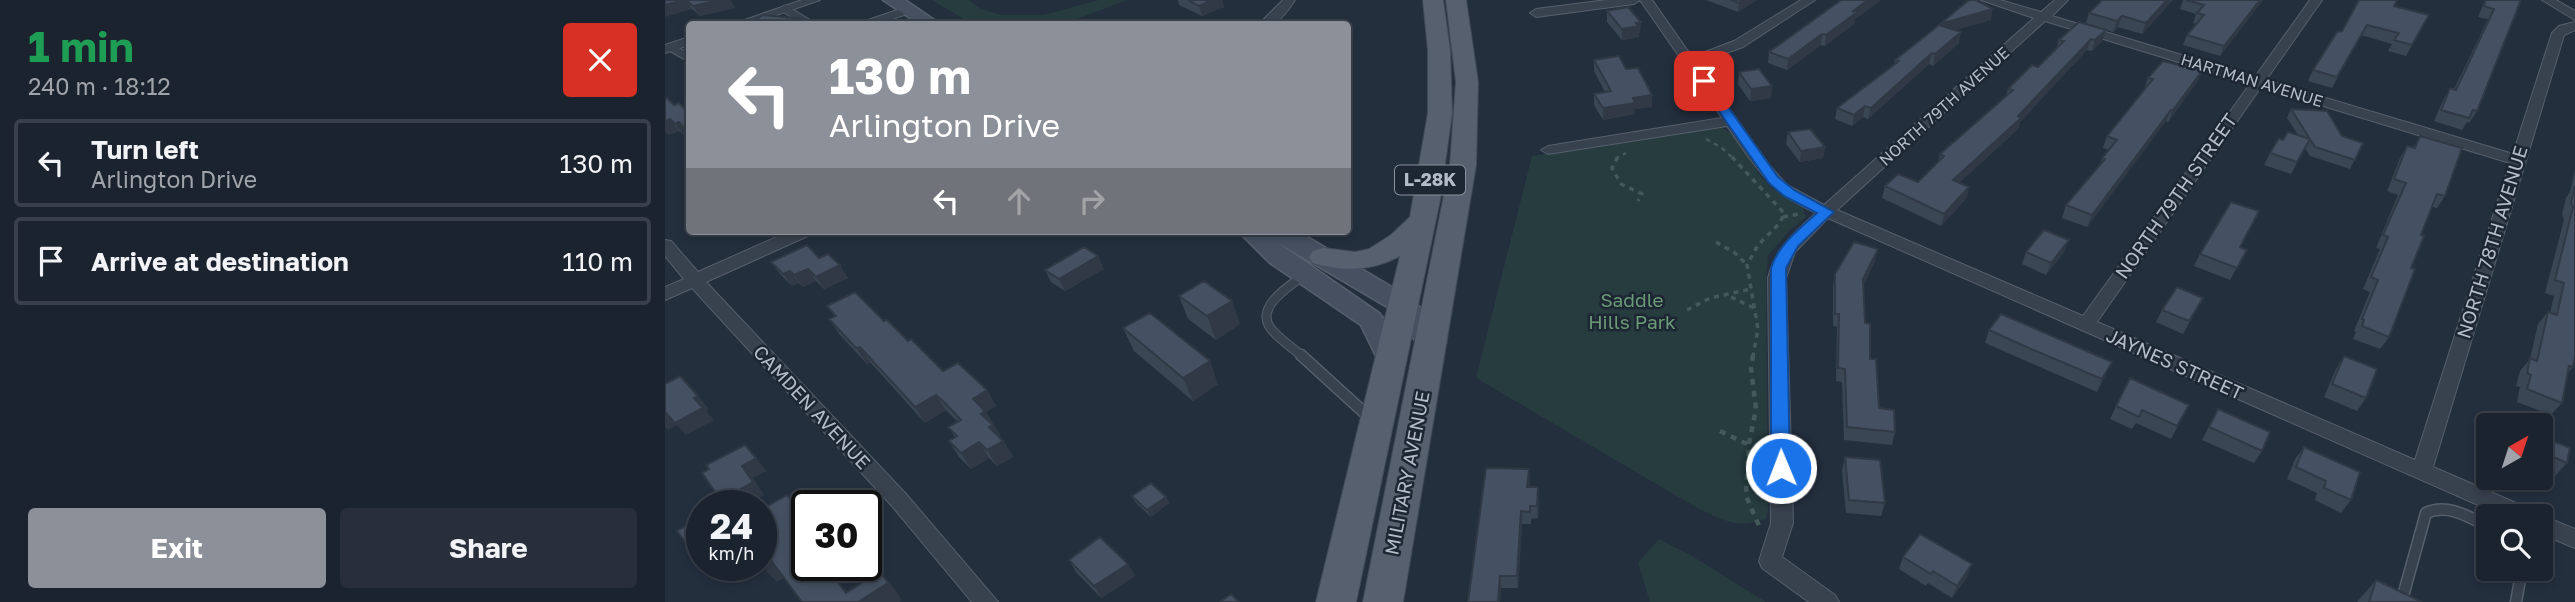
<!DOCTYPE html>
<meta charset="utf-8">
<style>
body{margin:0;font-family:"Golos Text",sans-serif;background:#282f3a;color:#f1f3f6;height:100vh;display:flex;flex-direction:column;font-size:26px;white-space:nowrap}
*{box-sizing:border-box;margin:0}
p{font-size:23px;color:#a0a4aa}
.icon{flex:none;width:38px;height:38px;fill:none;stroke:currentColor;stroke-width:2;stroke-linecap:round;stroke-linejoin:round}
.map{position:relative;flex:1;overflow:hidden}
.drawer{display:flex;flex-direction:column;background:#1b232e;width:665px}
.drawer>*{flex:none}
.banner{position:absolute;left:21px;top:21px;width:665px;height:214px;border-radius:7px;box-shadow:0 4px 10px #0003,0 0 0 2px #39404a;background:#8c9099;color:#fff;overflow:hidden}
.needle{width:46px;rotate:39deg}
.fabs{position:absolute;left:1811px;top:413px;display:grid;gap:14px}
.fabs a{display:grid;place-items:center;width:77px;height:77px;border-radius:7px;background:#1b232e;box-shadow:0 4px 10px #0003,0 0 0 2px #39404a;font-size:35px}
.speed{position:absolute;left:21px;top:490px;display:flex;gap:14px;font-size:35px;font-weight:700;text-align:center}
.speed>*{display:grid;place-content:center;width:91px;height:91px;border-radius:50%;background:#1b232e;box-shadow:0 4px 10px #0003,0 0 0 2px #39404a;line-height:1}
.speed small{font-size:18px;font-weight:400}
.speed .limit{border:4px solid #111;border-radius:10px;background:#fff;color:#111}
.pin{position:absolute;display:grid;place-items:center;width:60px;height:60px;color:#fff;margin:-30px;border-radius:14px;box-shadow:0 4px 10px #0006}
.me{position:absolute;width:77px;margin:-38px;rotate:359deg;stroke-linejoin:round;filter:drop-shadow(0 0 5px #0008)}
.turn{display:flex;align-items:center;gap:24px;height:147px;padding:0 28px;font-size:32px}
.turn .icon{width:91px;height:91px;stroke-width:2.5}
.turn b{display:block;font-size:49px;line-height:60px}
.lanes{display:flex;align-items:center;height:66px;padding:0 28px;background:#0003;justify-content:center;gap:35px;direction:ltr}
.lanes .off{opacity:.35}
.round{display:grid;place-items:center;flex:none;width:74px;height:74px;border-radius:7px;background:#282f3a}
.head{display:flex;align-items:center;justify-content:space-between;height:119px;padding:0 28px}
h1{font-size:42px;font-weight:700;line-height:52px;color:#1e9e55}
.action{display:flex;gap:14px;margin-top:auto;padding:14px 28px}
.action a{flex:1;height:80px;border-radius:7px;background:#8c9099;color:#fff;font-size:28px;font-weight:700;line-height:80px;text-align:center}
.action a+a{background:#282f3a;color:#f1f3f6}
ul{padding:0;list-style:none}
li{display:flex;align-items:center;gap:21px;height:88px;margin:0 14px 10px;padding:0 14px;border:4px solid #39404a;border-radius:7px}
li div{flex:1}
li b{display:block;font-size:26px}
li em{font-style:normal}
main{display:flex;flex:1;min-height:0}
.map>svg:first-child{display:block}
</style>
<main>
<section class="drawer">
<div class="head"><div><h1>1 min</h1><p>240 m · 18:12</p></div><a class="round" style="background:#d93025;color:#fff"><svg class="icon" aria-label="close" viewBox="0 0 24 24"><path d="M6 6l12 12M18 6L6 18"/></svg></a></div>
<ul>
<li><svg class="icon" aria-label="left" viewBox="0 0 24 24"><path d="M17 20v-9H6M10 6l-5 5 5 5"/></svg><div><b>Turn left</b><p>Arlington Drive</p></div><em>130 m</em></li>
<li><svg class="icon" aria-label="arrive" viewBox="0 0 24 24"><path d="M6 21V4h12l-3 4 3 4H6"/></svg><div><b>Arrive at destination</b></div><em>110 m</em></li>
</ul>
<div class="action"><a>Exit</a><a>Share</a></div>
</section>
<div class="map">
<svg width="1910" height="602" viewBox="0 0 1910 602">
<rect width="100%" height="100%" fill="#242f3e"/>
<path fill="#263c3f" d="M267 0H304L316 9 336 15H379L434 0H462L399 24H307Z
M1055 127C1075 133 1084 163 1097 178 1108 191 1124 199 1138 208L1141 217 1125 230 1103 256 1101 280 1103 511 1101 519C1072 529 1061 521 1034 509L811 378 867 156Z
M994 539 1027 556 1101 602H985L973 563Z"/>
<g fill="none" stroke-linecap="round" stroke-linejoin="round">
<defs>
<path id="lane-far2" d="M120 9 145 24
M202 24 243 10
M5 47 19 55 24 53"/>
<path id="lane-far1" d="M637 356C628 348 611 337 604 326 592 305 626 285 639 275"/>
<path id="lane" d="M636 355 704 417
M1741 602 1738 596 1761 513C1783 503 1804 517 1824 527
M1851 602 1857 569"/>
<path id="street" d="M137 0H155L85 24H68Z
M618 0H630C619 16 615 24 594 24Z
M942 0H975L969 4 871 17 865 13 871 9Z
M975 0H987L1027 57 1069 41 1136 0H1150L1078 47 1032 63 1104 165 1122 185 1159 205 1369 18 1316 0H1335L1376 12 1390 0H1403L1387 16 1590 77 1645 0H1657L1601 80 1848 154 1887 33 1894 26 1910 22V30L1899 35 1768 467 1867 510 1870 516H1838L1163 218 1130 252 1121 278 1128 523 1117 557 1170 595 1174 602H1144L1097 568 1094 561 1106 523 1103 278C1110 249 1130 232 1151 213 1104 192 1090 166 1062 126L883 154 876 150 883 146 1057 118ZM1380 21 1585 84 1418 316 1172 210ZM1596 87 1845 163 1750 460 1432 322Z
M1877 0H1891L1910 11V20Z
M24 37V45L0 53V45Z
M125 231H147L145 235 41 282 241 494 333 602H307L227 506 27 288 0 300V287L19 279 0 256V240L6 241 33 272Z
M1876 515 1910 529V548L1876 534V516H1872Z"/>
<path id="secondary" d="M218 0H240L275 24H254Z
M573 231H629L644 238 747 299 760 313 781 343 777 350 767 353 757 350 729 311 612 242 714 313 730 334 739 357 735 364 725 367 715 364 696 325 605 263Z"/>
<path id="primary" d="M758 0H778L785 50 787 113 775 200 691 602H651L735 256C707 271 679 272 648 263L644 257 648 251 658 248 690 252 704 249 726 235 745 217 763 113V50Z
M781 0H801L813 82 811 165 738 602H698L785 165 791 82Z"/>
</defs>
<use href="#lane-far2" stroke="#565f6c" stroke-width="9"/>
<use href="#lane-far1" stroke="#565f6c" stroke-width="10"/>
<use href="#lane" stroke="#565f6c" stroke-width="13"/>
<use href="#street" stroke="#565f6c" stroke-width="2"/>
<use href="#secondary" stroke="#565f6c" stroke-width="3"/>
<use href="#primary" stroke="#414a57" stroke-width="2"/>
<path stroke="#44595c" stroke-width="2.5" stroke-dasharray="4.5 4.5" stroke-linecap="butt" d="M1041 139 1057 148 1069 159
M950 159 961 153"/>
<path stroke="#44595c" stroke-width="3.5" stroke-dasharray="5 5" stroke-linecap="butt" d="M953 157 947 168 956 184 977 194 973 201
M1067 157 1119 213 1115 223 1093 245 1082 265 1093 329 1088 356
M1118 217 1134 214
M1051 242 1070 253 1082 265
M1066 297 1089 308
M1022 310 1045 298 1086 289"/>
<path stroke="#44595c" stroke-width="4.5" stroke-dasharray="6 6" stroke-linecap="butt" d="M1088 355 1086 368 1091 409 1084 443 1081 496 1095 528
M1055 431 1084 445"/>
<use href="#lane-far2" stroke="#38414e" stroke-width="7"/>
<use href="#lane-far1" stroke="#38414e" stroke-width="8"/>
<use href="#lane" stroke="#38414e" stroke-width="10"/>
<use href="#street" fill="#38414e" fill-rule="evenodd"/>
<use href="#secondary" fill="#465061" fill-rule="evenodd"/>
<use href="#primary" fill="#56606e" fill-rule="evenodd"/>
</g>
<path fill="#3b4654" d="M0 0H65L70 8 35 16 27 9Z
M513 0H557L559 7 537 16 514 5Z
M1041 0H1092L1073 12Z
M1176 0H1216L1190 19V23L1160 46 1156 45 1122 70 1103 63 1104 52Z
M1508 0 1477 34 1453 27 1448 32 1421 23 1424 13Z
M1518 0H1598L1555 56 1518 45 1522 35 1532 24 1528 23 1531 14 1515 9Z
M1820 0H1856L1812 111 1804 123 1802 122 1797 130 1769 121 1778 100 1785 88 1789 89 1823 19 1813 17Z
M1729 6 1764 15 1741 56 1723 51 1727 44 1696 35 1667 88 1643 81 1648 70 1677 31Z
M942 11 975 33H974V37L957 40 942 22Z
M1326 20 1290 30 1294 43 1268 66 1264 64 1203 119 1198 117 1187 126 1170 119 1172 108 1229 65 1230 60 1274 25Z
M1441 30 1437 41 1427 51 1422 50 1355 122 1353 129 1294 183 1304 187 1301 199 1276 226 1217 198 1220 186 1253 182 1273 162 1275 154 1341 96 1343 89 1373 67 1391 49 1394 40Z
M929 60 961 69 987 95V107L970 109V114L938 120 929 105V94L940 92 929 71Z
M1537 71 1532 82 1503 122 1501 121 1422 227 1397 218 1401 205 1435 166 1437 158 1444 150 1438 148 1442 136 1480 89H1479L1483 78Z
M1074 72 1107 86 1106 98 1085 101 1073 84Z
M0 99 9 105 23 112 24 111V136L22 134 19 135 14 131 4 135 0 131Z
M1626 109 1677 136 1698 143 1685 169 1645 156 1640 148 1626 174 1599 165 1605 153 1618 140 1633 135 1622 118Z
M1123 132 1160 147 1158 158 1135 162 1121 144Z
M1755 136 1780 196 1772 208 1767 207 1756 235 1724 337 1715 349 1688 339 1691 332 1689 331 1705 292 1698 289 1715 249 1711 248 1733 195 1722 191 1735 158 1742 146 1748 148Z
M1910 170V356L1908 367 1902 374 1897 403 1886 415 1852 402 1855 387 1851 386 1855 371 1865 359 1873 324 1883 312 1885 313 1889 296 1880 293 1899 220 1897 214 1901 198 1905 192Z
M1575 247 1582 250 1565 280 1529 266 1535 254Z
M1361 252H1399L1381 275 1357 264Z
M154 258 183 278 159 289 151 281 138 287 134 283 127 286 115 274 106 262Z
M1210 261 1198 286 1200 323 1214 408 1230 432 1227 445 1179 440 1177 382 1171 381 1172 327 1168 326V286L1170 274Z
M439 269 400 291 386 282 380 270Z
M514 296 567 301 575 324 551 340 523 319Z
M1538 298 1518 334 1491 322 1497 310Z
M162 306 219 321 278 371 322 390 331 406 321 412 348 457 332 466 324 458 306 469 294 457 284 441 290 437 283 427 293 422 281 410 260 423 206 363 202 364 175 335 164 319 170 317Z
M458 328 553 384 528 401 469 351Z
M1324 330 1441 374 1432 392 1320 343Z
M1679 356 1701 398 1692 411 1659 397 1671 369Z
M1524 405 1506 439 1471 423 1467 429 1445 419 1451 406Z
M1553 409 1597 451 1589 463 1537 440Z
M1824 426V455L1814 451 1818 432Z
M1881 438 1902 463 1890 476 1876 470V439L1879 440Z
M1639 447 1686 500 1676 513 1650 500 1652 493 1622 479 1630 459Z
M1180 457 1220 503 1216 516 1181 513 1177 470Z
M864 469V487L874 499 873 518 866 519V524H857L853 588H836L835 602H803Z
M467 496 501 497 504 503 486 517 470 502Z
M1238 557 1307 564 1302 577 1287 598 1263 583 1261 586 1234 569Z
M404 560 463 564 470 576 436 598 411 572Z
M1711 580 1757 602H1692Z"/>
<path fill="#303945" d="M18 0H21L27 9 0 17V5Z
M55 0H65L70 8 35 16 28 6Z
M547 0H557L559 7 537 16 534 6Z
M1078 0H1092L1073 12 1074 3Z
M1203 0H1216L1190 19V23L1160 46 1161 35 1188 11Z
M1502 0H1508L1477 34 1481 23Z
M1595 0H1598L1555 56 1559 46Z
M1328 9 1326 20 1273 35 1275 24Z
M1457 16 1453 27 1448 32 1452 21Z
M139 19 142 24H123Z
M976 22 975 33H974V37L957 40V29L971 23Z
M1441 30 1437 41 1427 51 1430 40Z
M1296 32 1294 43 1268 66 1270 54Z
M1157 34 1156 45 1122 70 1123 59Z
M1426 39 1422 50 1355 122 1353 129 1284 192 1288 180 1353 116Z
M1267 53 1264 64 1203 119 1206 108Z
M1537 71 1532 82 1503 122 1508 110Z
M1107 86 1106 98 1085 101 1086 89Z
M987 95V107L970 109V114L938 120V108L968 98Z
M1200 106 1198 117 1187 126 1189 115Z
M1506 110 1501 121 1422 227 1427 215Z
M5 119 14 131 4 135 0 130V121Z
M14 122 22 134 19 135 10 124Z
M1160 147 1158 158 1135 162 1136 151Z
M1304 187 1301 199 1276 226 1279 214Z
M1404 240 1399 252 1381 275 1386 263Z
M1213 249 1210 261 1196 292 1198 279Z
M433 256 439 269 400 291 394 279Z
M175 265 183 278 159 289 151 277Z
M143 269 151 281 138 287 129 275Z
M125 271 134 283 127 286 118 274Z
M567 301 575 324 551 340 542 316Z
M195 347 206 363 202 364 191 348Z
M545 361 553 384 528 401 518 378Z
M1447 362 1432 392 1437 379Z
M322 390 331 406 321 412 338 441 334 443 308 399Z
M271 395 281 410 260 423 250 407Z
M33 396 44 409 41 411 49 420 21 435 12 425 3 430 0 427V412Z
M338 441 348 457 332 466 322 450Z
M314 442 324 458 306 469 296 453Z
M80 445 102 471 88 478 99 495 80 506H61L56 500 77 466Z
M864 469 865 481 863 499 862 487Z
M873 487 874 499 873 518 872 506Z
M501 497 504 503 486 517 482 510Z
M856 511 857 524 853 588 852 576Z
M28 539 37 547V558L21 543Z
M105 559 121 577 112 582 97 567 86 573 78 565H96V562Z
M463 564 470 576 436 598 429 586Z
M1307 564 1302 577 1287 598 1292 586Z
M159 565H161L190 602 181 593Z
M215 571 229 588 237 600 234 602H193Z
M835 576 836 588 835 602H833Z"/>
<path fill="#455162" stroke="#303945" stroke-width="2" d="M0 0H18L0 5Z
M21 0H55L28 6Z
M523 0H547L534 6Z
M1066 0H1078L1074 3Z
M1176 0H1203L1188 11 1192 12 1161 35 1157 34 1123 59 1104 52Z
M1304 0H1311L1328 9 1275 24Z
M1437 0H1502L1481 23 1457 16 1452 21 1424 13Z
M1521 0H1595L1559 46 1522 35 1539 15 1532 13 1539 5Z
M1694 0H1732L1729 6 1764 15 1747 45 1729 40 1734 33 1702 25 1672 77 1648 70 1672 32 1677 31Z
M1821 0H1856L1812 111 1808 110 1804 118 1776 110 1785 88 1791 90 1829 9 1819 6Z
M963 7 976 22 971 23 974 26 957 29 942 11Z
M98 15 139 19 123 24H78L87 22Z
M1414 22 1441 30 1430 40 1426 39 1353 116 1356 118 1288 180 1304 187 1279 214 1220 186 1233 174 1253 182 1279 156 1275 154 1348 90 1343 89 1367 65 1373 67 1399 41 1394 40Z
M1274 25 1296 32 1270 54 1267 53 1206 108 1200 106 1189 115 1172 108 1234 61 1230 60Z
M954 56 961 69 973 68 987 95 968 98 970 103 938 108 929 94 946 91 929 60Z
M1498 61 1537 71 1508 110H1506L1427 215 1401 205 1440 159 1437 158 1452 140 1442 136 1488 79 1483 78Z
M1094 69 1107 86 1086 89 1074 72Z
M2 98 9 105 14 103 23 112 24 111V134L14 122 10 124 5 119 0 121V99Z
M1626 109 1662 111 1677 136 1698 143 1690 160 1650 147Z
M1145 129 1160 147 1136 151 1123 132Z
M1623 132 1645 139 1632 162 1605 153 1614 138 1618 140Z
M1755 136 1797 148 1780 196 1772 194 1756 235 1759 236 1746 268 1750 269 1724 337 1697 326 1699 320 1697 319 1713 280 1706 277 1723 237 1718 235 1741 183 1729 179 1742 146 1750 148Z
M1910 186V356L1908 367 1904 366 1897 403 1862 389 1866 375 1862 373 1865 358 1872 361 1883 312 1892 315 1899 283 1890 280 1908 207 1906 202Z
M1566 202 1594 211 1575 247 1582 250 1572 268 1535 254Z
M1379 230 1404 240 1386 263 1361 252Z
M1189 242 1213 249 1198 279 1200 323 1205 324V359H1211L1214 408 1229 410 1230 432 1182 427 1180 369 1173 368 1174 314H1170V274Z
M142 245 154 258 163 254 175 265 151 277 143 269 129 275 125 271 118 274 106 262Z
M419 247 433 256 394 279 380 270Z
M539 281 567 301 542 316 514 296Z
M1512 287 1538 298 1524 321 1497 310Z
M190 292 219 321 222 320 243 341 246 339 278 371 293 363 322 390 308 399 320 411 316 414 328 425 324 427 338 441 322 450 314 442 296 453 284 441 292 436 283 427 296 420 280 403 271 395 250 407 195 347 191 348 164 319 171 316 162 306Z
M485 313 545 361 518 378 458 328Z
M1336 314 1447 362 1437 379 1366 349 1324 330Z
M1679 356 1712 369 1701 398 1667 384Z
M15 376 33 396 29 398 38 408 10 423 0 412V384Z
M1465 378 1524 405 1512 426 1477 410 1474 417 1451 406Z
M1553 409 1605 432 1597 451 1544 427Z
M1829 420 1843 425H1828Z
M1881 438 1905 448 1902 463 1884 455 1883 462 1876 459V439L1880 441Z
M80 445 91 458 77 466 88 482 56 500 37 473 44 469 41 465Z
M1639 447 1695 472 1686 500 1659 488 1661 481 1631 467Z
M1180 457 1215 460 1220 503 1184 500Z
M821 468 864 469 862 487H873L872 506H865V512L856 511 852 576H835L833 602H803Z
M486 483 501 497 482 510 467 496Z
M122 495 127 501 135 496 142 506V511L140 512 142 515V537L138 539 142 543V565H159L181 593 215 571 223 583 193 602H137L105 559 96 564V510Z
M37 517V548L36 549 28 539 21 543 12 531Z
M1255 534 1307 564 1292 586 1268 571 1266 574 1238 557Z
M435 537 463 564 429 586 404 560Z
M1711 580 1757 602H1704Z
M566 594 574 602H555Z"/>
<path fill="#1a73e8" stroke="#114b97" stroke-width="2" d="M1039 78 1043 79 1113 177 1129 190 1169 212 1133 246 1121 268 1125 468 1122 474 1116 476 1109 474 1106 468V268C1114 244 1134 229 1152 213L1119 196 1104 183 1033 81Z"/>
<g text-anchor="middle" stroke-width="5" stroke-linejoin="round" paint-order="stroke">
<g font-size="16" fill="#b4bcc9" stroke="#1d2633">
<text transform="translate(1587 80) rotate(17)" y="6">HARTMAN AVENUE</text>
<text transform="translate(1279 106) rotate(-42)" y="6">NORTH 79TH AVENUE</text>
</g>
<rect fill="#1d2633" stroke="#878f9c" stroke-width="2" x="730" y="165.5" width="70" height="29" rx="5"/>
<g font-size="18" font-weight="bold" fill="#b4bcc9">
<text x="765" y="186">L-28K</text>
</g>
<g font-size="19" fill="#b4bcc9" stroke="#1d2633">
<text transform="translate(1511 196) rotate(-55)" y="7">NORTH 79TH STREET</text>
<text transform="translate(1827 242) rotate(-73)" y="7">NORTH 78TH AVENUE</text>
<text transform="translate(1510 364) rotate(24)" y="7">JAYNES STREET</text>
<text transform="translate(147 407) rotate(47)" y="7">CAMDEN AVENUE</text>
<text transform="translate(742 473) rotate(-79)" y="7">MILITARY AVENUE</text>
</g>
<g font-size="19" fill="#6b9a76" stroke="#1d2633">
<text x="967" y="307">Saddle<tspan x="967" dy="22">Hills Park</tspan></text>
</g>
</g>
</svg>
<div class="fabs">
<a><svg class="needle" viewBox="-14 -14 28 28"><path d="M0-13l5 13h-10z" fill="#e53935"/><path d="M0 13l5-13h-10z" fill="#a0a4aa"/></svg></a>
<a><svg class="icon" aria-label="search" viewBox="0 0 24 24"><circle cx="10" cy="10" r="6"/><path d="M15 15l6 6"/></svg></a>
</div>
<div class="speed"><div>24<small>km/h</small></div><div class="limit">30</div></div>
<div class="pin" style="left:1039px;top:81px;background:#d93025"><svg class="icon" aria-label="arrive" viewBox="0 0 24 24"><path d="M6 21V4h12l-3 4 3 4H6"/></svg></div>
<svg class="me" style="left:1116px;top:468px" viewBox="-20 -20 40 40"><circle r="17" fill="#1a73e8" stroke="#fff" stroke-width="3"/><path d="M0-11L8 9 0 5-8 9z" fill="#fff"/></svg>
<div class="banner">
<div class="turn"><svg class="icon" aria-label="left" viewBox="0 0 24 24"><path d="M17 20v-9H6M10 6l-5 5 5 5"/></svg><div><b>130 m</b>Arlington Drive</div></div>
<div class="lanes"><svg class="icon" aria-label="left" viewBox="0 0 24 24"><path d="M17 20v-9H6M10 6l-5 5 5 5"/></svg><svg class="icon off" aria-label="ahead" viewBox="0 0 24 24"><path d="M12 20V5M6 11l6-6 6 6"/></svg><svg class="icon off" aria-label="right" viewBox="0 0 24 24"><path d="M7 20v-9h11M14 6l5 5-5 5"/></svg></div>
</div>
</div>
</main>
